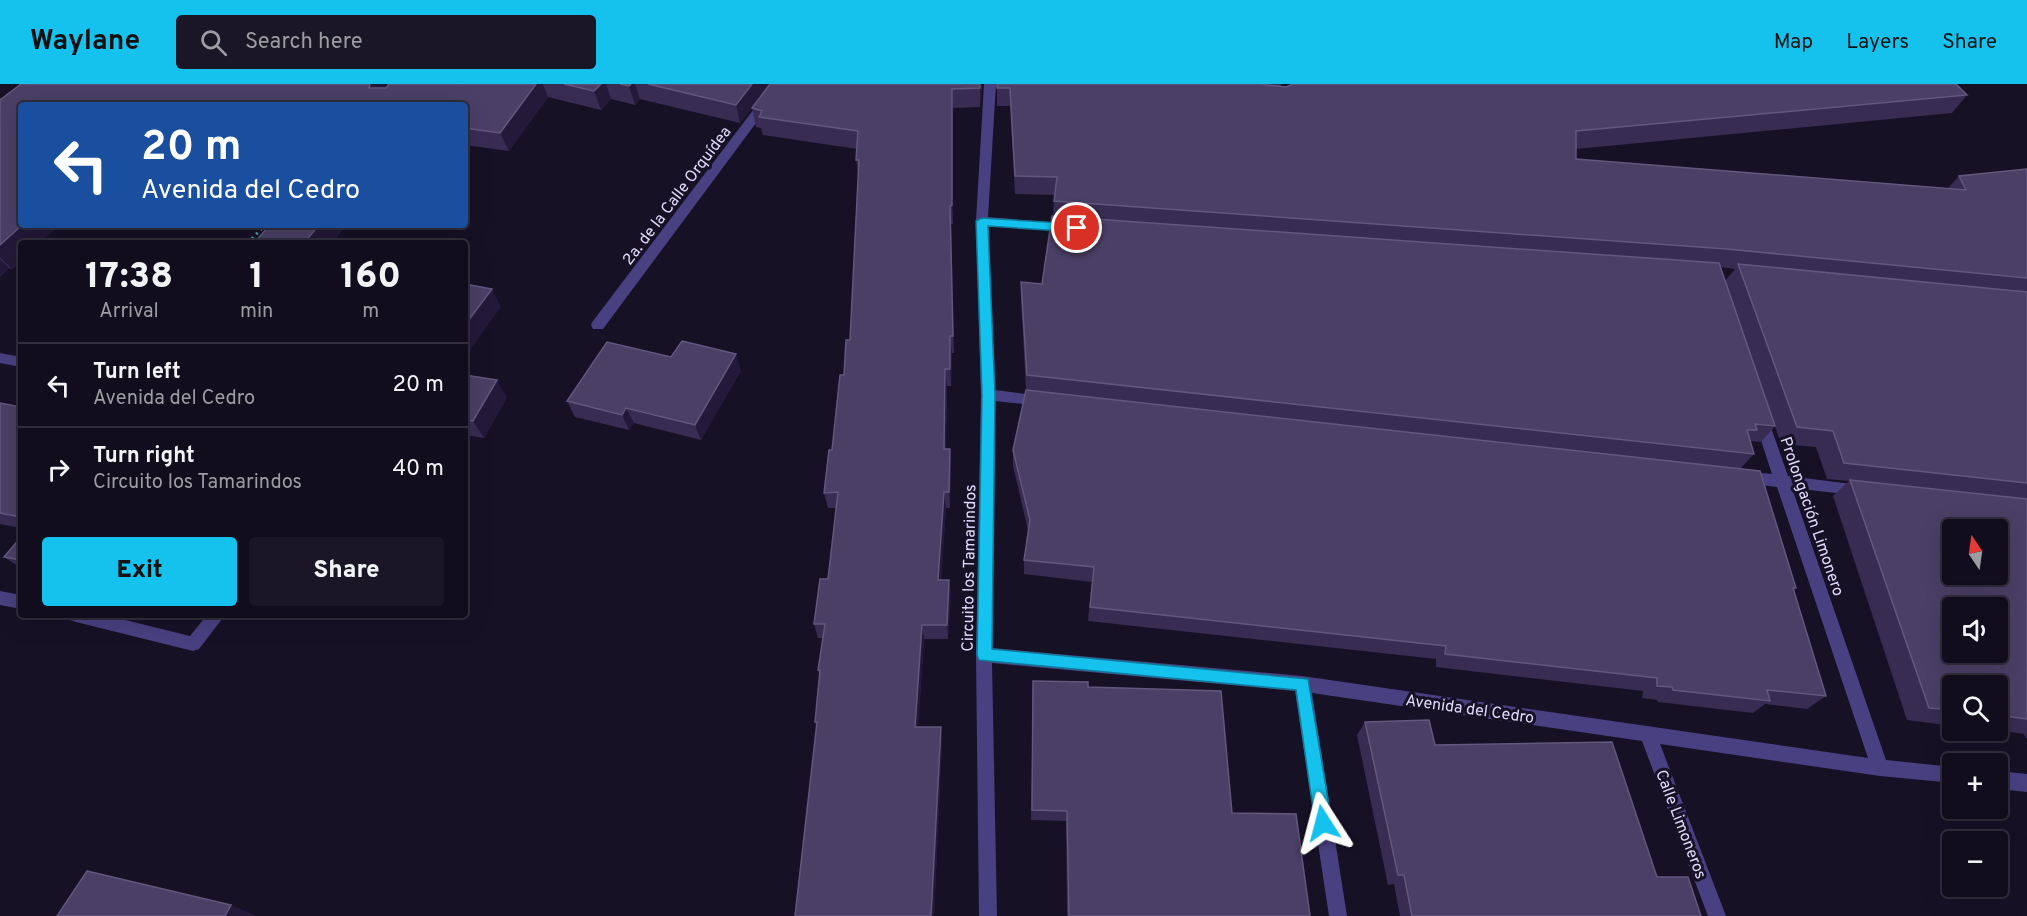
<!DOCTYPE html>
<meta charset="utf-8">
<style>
body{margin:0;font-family:Overpass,sans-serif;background:#1a1625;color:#f1f3f6;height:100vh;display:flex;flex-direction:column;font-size:22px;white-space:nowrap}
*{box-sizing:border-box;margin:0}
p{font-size:20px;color:#9c9ca3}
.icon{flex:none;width:33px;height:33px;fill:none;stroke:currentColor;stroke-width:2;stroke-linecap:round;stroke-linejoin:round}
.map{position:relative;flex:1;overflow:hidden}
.sheet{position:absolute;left:18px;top:156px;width:450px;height:378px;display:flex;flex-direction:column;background:#110d1c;border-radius:6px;box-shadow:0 6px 24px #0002,0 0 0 2px #302d3b}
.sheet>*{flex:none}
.guide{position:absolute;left:18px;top:18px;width:450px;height:126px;border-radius:6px;box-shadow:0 6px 24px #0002,0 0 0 2px #302d3b;background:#1a4fa0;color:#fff;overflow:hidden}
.needle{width:39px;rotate:347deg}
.controls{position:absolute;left:1942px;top:435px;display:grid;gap:12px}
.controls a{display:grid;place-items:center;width:66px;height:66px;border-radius:6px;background:#110d1c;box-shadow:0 6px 24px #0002,0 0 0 2px #302d3b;font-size:30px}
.pin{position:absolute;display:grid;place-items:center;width:51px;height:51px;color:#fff;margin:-26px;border:3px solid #fff;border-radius:50%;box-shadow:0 2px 6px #0007}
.me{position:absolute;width:66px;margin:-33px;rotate:351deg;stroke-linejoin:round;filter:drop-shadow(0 0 4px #0008)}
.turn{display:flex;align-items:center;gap:21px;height:126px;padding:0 24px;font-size:27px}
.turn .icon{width:78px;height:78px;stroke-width:2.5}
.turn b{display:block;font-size:42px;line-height:51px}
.eta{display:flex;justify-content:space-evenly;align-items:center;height:102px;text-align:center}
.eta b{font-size:36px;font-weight:800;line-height:42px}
.primary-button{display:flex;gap:12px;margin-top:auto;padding:12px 24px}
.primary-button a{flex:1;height:69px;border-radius:6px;background:#15c1ed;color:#111;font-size:24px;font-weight:800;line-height:69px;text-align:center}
.primary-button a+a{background:#1a1625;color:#f1f3f6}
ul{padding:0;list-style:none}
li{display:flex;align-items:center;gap:18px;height:84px;padding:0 24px;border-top:2px solid #302d3b}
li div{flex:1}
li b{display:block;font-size:22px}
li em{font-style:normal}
header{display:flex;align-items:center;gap:36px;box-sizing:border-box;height:84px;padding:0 30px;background:#15c1ed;color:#111}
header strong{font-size:28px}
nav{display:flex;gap:33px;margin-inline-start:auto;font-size:21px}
.search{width:420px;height:54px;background:#1a1625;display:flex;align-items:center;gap:15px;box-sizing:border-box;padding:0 21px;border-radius:6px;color:#9c9ca3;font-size:22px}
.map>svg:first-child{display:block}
</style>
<header>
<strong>Waylane</strong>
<div class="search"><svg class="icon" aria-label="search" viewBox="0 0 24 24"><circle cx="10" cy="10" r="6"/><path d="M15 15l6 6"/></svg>Search here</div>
<nav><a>Map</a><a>Layers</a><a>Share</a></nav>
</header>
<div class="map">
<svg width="2027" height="832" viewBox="0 0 2027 832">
<rect width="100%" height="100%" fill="#171126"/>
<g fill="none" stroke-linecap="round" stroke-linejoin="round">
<path stroke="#3aabb0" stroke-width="3" stroke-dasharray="2 4" stroke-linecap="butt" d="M248 159 265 141"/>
<path fill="#494081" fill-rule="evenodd" d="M0 269 21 273V283L0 279Z
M0 507 21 511V525L0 521Z
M68 531H105L190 552 207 531H225L199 565 193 567 76 538 70 536Z"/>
<path fill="#494081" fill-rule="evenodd" d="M773 0H785L603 245H593L591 241 593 237Z
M984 0H996L988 133 1069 140 1075 144 1069 148 988 142 995 306 1042 312 1049 317 1042 322 995 317 992 564 1302 592 1868 674 1777 403 1743 399 1738 397 1736 393 1738 389 1743 387 1772 390 1753 332 1755 328H1765L1767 332 1788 392 1867 402 1869 406 1867 410 1862 412 1792 404 1886 676 1953 683V699L1880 692 1660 660 1726 832H1708L1642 657 1312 609 1347 832H1329L1295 607 992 579 997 832H979L976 571 981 311 976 137Z
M1998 687 2027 690V708L1998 705Z"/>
</g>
<path fill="#382c53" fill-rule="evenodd" d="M21 0H770L740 39 640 15 635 21 611 15 601 26 548 13 509 67 465 61V21H21L59 141 40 159H21V177L12 185 9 184 0 193V16Z
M770 0H982L980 23 953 24V140H951L954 269H952L951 302H947L946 365H950L951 381 950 424H946L941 496H949L951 511 948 555H924L918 643 942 656 934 832H795L817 644 815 638 820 591 818 586 823 554H818L814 540 828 495 836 424H828L824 409 850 256 858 89 856 76 857 65 763 51 761 44 756 43 752 24Z
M997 0H1282L1280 2 1286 3 1967 11 1952 29 1576 65V75L1948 104 1959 92 2027 85V654H2026L2024 650 1997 646H1998V602H1953V642L1907 636 1833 412 1849 397 1827 395 1816 363 1781 360 1775 342 1761 358 1750 357 1754 370 1740 385 1796 504 1793 507 1826 612 1807 625 1765 620 1753 629 1658 618 1657 616 1642 614 1643 607 1436 583V575L1088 537 1092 498 1024 490V476L1028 446 1013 382V366L1026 306 1021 215V198L1042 200 1053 132 1054 111 1015 110 1010 22H997ZM1721 183 1735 185 1725 197Z
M156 141H184L179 146Z
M671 273 741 286 701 356 634 339 629 346 575 333 567 317Z
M465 291 507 313 484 354 465 351Z
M0 319 21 323V444L0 440Z
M21 453V484L4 473Z
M1033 597 1088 603 1232 729 1310 832H1067L1066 737 1031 736Z
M1365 638 1435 661 1657 793 1701 832H1400L1394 800 1388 801 1357 651Z"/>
<path fill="#231939" d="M370 0H400L379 19 369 4Z
M536 0H543L548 13 509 67 500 49Z
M601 0H606L611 15 601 26 594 7Z
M631 0H635L640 15 635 21 629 2Z
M752 0H770L740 39 736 21Z
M980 0H982L980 23Z
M952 5 953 24V140L952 121Z
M950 122 951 140 954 269 953 252Z
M22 141H59L40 159H21V177L12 185 0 173V161Z
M175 141H184L179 146Z
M319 141H347L332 159H304Z
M0 175 9 184 0 193Z
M492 205 501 223 465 273V241Z
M950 252 952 269 951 302 950 285Z
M736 270 741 286 701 356 695 341Z
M945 285 947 302 945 381 944 365Z
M497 296 507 313 484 354 473 337Z
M626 324 634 339 629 346 622 331Z
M950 365 951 381 950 424 949 408Z
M944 408 946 424 940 511 938 496Z
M949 496 951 511 948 555 947 541Z
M922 541 924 555 917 655 915 643Z
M941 643 942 656 934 832H931Z
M231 821 257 832H225Z"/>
<path fill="#4a3f65" stroke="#62577d" stroke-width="1.5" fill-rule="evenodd" d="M21 0H370L369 4H386L389 0H536L500 49 465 44V21H21V141H22L0 161V16Z
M564 0H601L594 7Z
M620 0H631L629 2Z
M648 0H752L736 21Z
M770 0H980V4L952 5V121L950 122 953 252H950V285H945L944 365H950L949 408H944L938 496H949L947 541H922L915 643H941L931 832H795L817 638H815L820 586H818L825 540H814L820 495H828L838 408 824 409 829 366H832L840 291H844L846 256H850L859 76H856L858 47 759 33 762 27 752 24Z
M997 0H1260L1286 3 1293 0H1956L1967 11 1576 47V75L1966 106 1959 92 2027 85V194L1727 165 1054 117 1057 93 1015 92 1010 4H997Z
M1052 132 1719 179 1775 342 1755 340 1757 346H1747L1754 370 1027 291 1021 198 1042 200Z
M270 141H319L304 159H244L246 157 254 159Z
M1738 180 2027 208V399L1844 379 1833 347 1797 343Z
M465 200 492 205 465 241Z
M682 257 736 270 695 341 626 324 622 331 567 317 607 258 671 273Z
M465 291 497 296 473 337 465 336Z
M1026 306 1760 387 1796 504H1793L1826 612 1767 606 1770 617 1673 606 1672 603 1657 602V594L1445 570 1446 562 1090 523 1094 483 1024 476 1030 436 1013 366Z
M0 319 21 323V433L0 429Z
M1850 396 2027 415V635L1998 631V602H1953V626L1929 624ZM1953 446H1998V490H1953ZM1953 524H1998V568H1953Z
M21 453V476L4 473Z
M1033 597 1088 598V603L1221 607 1232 729 1296 730 1310 832H1069L1067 727 1032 726Z
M1429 636 1435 661 1612 658 1657 793H1688L1701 832H1412L1404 791H1398L1365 638Z
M87 787 231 821 225 832H57Z"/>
<path fill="#15c1ed" stroke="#0e7d9a" stroke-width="1.5" d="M982 134 1077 140 1082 144 1077 148 988 142 995 311 992 565 1308 595 1332 739 1329 745 1323 747 1318 745 1315 739 1296 606 979 576 977 571 982 311 976 137Z"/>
<g text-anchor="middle" stroke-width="6" stroke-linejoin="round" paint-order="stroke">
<g font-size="16" fill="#e1dafc" stroke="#171126">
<text transform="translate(676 111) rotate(-53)" y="6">2a. de la Calle Orquídea</text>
<text transform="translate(1813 432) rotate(71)" y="6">Prolongación Limonero</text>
<text transform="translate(968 484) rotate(-89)" y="6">Circuito los Tamarindos</text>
<text transform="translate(1470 624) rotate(8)" y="6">Avenida del Cedro</text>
<text transform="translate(1682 740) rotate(69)" y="6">Calle Limoneros</text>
</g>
</g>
</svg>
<div class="controls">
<a><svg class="needle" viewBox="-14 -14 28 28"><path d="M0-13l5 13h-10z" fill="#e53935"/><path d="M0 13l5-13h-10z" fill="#9c9ca3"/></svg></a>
<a><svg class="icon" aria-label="sound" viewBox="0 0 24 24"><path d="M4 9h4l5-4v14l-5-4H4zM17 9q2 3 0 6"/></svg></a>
<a><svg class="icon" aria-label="search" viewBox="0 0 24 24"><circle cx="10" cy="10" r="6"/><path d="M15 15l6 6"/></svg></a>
<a>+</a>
<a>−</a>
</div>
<div class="pin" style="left:1077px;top:144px;background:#d93025"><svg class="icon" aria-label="arrive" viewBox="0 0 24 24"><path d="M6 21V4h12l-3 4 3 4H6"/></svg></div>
<svg class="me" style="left:1323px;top:739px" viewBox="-20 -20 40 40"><path d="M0-17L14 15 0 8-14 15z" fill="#15c1ed" stroke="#fff" stroke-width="4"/></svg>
<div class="guide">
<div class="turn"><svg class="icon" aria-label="left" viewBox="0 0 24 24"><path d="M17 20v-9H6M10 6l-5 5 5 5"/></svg><div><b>20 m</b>Avenida del Cedro</div></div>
</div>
<section class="sheet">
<div class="eta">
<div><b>17:38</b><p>Arrival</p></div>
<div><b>1</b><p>min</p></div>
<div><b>160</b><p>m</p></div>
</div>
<ul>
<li><svg class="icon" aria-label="left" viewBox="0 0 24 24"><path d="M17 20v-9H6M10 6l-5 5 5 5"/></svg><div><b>Turn left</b><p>Avenida del Cedro</p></div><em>20 m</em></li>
<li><svg class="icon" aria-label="right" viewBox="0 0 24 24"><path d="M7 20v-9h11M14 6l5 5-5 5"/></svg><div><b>Turn right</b><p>Circuito los Tamarindos</p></div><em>40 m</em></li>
</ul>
<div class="primary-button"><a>Exit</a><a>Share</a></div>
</section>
</div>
